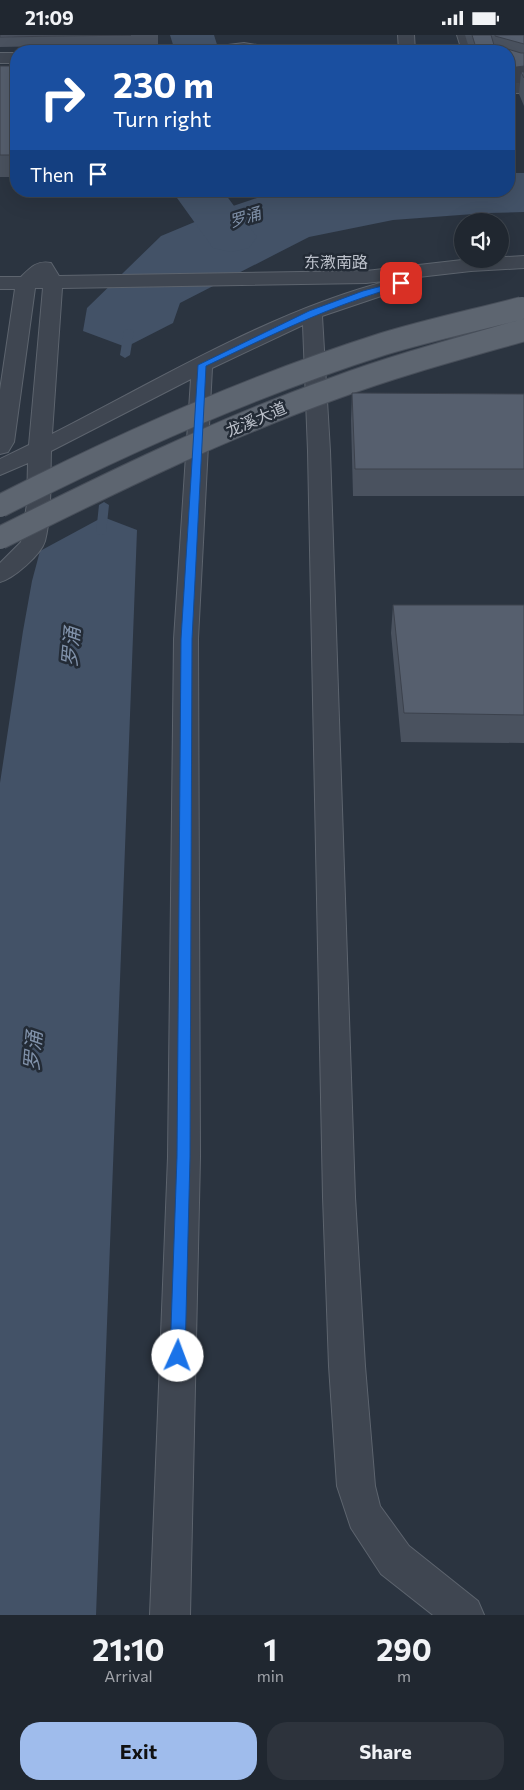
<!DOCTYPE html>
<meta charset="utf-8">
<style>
body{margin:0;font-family:Commissioner,"Noto Sans SC",sans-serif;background:#2d333c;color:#f1f3f6;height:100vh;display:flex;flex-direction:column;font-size:19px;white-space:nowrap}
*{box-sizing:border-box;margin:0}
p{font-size:16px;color:#a2a5ab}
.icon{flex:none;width:28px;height:28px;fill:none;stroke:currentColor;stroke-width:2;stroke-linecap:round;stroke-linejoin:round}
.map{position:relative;height:1580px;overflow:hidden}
.sheet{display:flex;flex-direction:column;background:#202730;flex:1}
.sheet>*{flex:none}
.guide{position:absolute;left:10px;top:10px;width:505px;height:152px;border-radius:20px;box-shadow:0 5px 20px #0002,0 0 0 1px #3d444c;background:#1a4fa0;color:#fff;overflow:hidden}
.fabs{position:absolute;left:454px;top:178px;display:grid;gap:10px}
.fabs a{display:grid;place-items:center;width:55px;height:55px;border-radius:50%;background:#202730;box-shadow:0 5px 20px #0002,0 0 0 1px #3d444c;font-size:25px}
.pin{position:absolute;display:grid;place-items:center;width:42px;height:42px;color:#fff;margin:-21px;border-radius:10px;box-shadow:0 2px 8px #0006}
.me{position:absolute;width:55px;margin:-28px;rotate:2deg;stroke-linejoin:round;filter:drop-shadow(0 0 4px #0008)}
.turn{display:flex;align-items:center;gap:18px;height:105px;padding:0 20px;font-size:22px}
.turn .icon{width:65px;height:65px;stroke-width:2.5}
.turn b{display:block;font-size:35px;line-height:42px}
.then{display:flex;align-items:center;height:48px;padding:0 20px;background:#0003;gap:10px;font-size:19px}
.eta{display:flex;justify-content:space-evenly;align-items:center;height:85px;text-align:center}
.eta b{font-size:30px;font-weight:700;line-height:35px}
.primary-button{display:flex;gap:10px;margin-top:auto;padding:10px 20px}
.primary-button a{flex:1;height:58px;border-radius:20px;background:#9fbcec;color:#111;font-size:20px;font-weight:700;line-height:58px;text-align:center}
.primary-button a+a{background:#2d333c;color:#f1f3f6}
.status{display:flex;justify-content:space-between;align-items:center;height:35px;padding:0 25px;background:#202730;direction:ltr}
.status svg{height:14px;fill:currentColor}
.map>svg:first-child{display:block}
</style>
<div class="status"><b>21:09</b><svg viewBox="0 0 49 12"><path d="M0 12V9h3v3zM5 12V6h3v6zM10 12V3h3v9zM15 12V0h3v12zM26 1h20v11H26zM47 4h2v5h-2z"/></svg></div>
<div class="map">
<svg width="524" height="1580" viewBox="0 0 524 1580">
<rect width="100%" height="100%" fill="#2b3440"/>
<path fill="#435267" d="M509 138H524V177L487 178 393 185 309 202 180 268 173 288 126 312 83 296 87 273 161 201 233 171 266 160 281 156H509Z
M103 482 137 495 96 1580H0V748L23 596 32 546 40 516Z"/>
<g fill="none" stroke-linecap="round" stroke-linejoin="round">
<path fill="#435267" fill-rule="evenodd" d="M129 293 134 296 130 320 125 323 120 320 124 296Z
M104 467 109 470 106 498 101 501 96 498 99 470Z"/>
<path fill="#435267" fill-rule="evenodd" d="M170 0H214L219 16H175Z
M172 156H223L257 202 249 213 231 217 213 213Z"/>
<defs>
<path id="minor" d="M398 0H414L415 16H399Z
M457 0H473L478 16H462Z
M244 8 275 13 277 16H202L204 13Z
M0 18H16V28H0Z
M509 48H524V58H509Z
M524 221V233L471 236 366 248 62 253 52 399C160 344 275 274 392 245L399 247 402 251 399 255 322 281 330 416 355 1162 365 1331 375 1451 380 1471 409 1511 478 1566 484 1580H433L381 1539 351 1493 337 1451 329 1331 323 1162 308 416 303 290 212 333 198 604 200 1122 190 1580H150L168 1122 174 604 191 344 51 416C50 445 52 478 45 506 41 520 13 544 0 547V528L21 507 27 469 28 428 0 440V424L29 410 43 253H35L14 407 8 417 0 419V355L15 254H0V242H21C30 233 37 225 51 228L59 241 366 236 471 224Z"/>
</defs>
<use href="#minor" stroke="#5d646e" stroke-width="2"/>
<use href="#minor" fill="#3f4651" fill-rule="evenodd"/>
<defs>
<path id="major-bridge-far1" d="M517 275 524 273"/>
<path id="major-bridge" d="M0 471C123 408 251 351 383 309 429 295 476 285 522 273
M0 503C110 448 220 394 335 353 397 330 461 313 524 295"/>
</defs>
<use href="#major-bridge-far1" stroke="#484f5a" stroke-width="20" stroke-linecap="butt"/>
<use href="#major-bridge" stroke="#484f5a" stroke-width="24" stroke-linecap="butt"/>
<use href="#major-bridge-far1" stroke="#5d6570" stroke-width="18"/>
<use href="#major-bridge" stroke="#5d6570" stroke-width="22"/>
</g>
<path fill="#4a525f" d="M0 0H158V9L0 12Z
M465 0H524V71L519 59 520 48 509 50V16H470Z
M0 31H16V142H0Z
M352 358 524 359V461H353L351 385Z
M393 570H524V708L401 707 391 598Z"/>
<path fill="#3c424d" d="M524 31V43L521 37 520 48 509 50V33Z"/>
<path fill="#565f6e" stroke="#3c424d" d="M0 0H131L0 2Z
M472 0H491L494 10 521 18H524V31L509 33V16H477Z
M495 0H524V9L495 1Z
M0 31H16V120H0Z
M521 37H524V43Z
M352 358 524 359V434H355Z
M393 570H524V680L404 678Z"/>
<path fill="#1a73e8" stroke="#114b97" d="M401 246 405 248 404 250C333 269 272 300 206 331L192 604 190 1122 185 1321 183 1326 178 1328 173 1326 170 1321 177 1122 181 604 198 330 309 276 363 256Z"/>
<g text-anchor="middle" stroke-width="5" stroke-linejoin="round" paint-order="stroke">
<g font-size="16" font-style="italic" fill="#8192aa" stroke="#232b36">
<text transform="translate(245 182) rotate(-17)" y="6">罗涌</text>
</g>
<g font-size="16" fill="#bcc1cb" stroke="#232b36">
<text x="336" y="233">东漖南路</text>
<text transform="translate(256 384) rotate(-23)" y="6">龙溪大道</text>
</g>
<g font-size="20" font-style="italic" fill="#8192aa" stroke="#232b36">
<text transform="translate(71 612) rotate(-85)" y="7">罗涌</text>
<text transform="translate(33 1016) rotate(-85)" y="7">罗涌</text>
</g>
</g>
</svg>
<div class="fabs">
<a><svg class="icon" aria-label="sound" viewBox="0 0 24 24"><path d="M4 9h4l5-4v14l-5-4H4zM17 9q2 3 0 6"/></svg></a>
</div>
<div class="pin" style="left:401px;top:248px;background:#d93025"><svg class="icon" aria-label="arrive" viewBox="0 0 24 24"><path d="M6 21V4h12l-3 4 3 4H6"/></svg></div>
<svg class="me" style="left:178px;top:1321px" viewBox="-20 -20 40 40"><circle r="19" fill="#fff"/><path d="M0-13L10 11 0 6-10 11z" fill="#1a73e8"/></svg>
<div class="guide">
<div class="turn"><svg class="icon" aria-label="right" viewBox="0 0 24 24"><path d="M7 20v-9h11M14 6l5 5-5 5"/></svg><div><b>230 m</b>Turn right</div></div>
<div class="then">Then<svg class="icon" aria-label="arrive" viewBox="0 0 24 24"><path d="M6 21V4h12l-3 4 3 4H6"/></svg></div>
</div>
</div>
<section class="sheet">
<div class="eta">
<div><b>21:10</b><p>Arrival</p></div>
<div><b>1</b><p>min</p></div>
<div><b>290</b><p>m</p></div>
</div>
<div class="primary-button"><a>Exit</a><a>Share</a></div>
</section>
